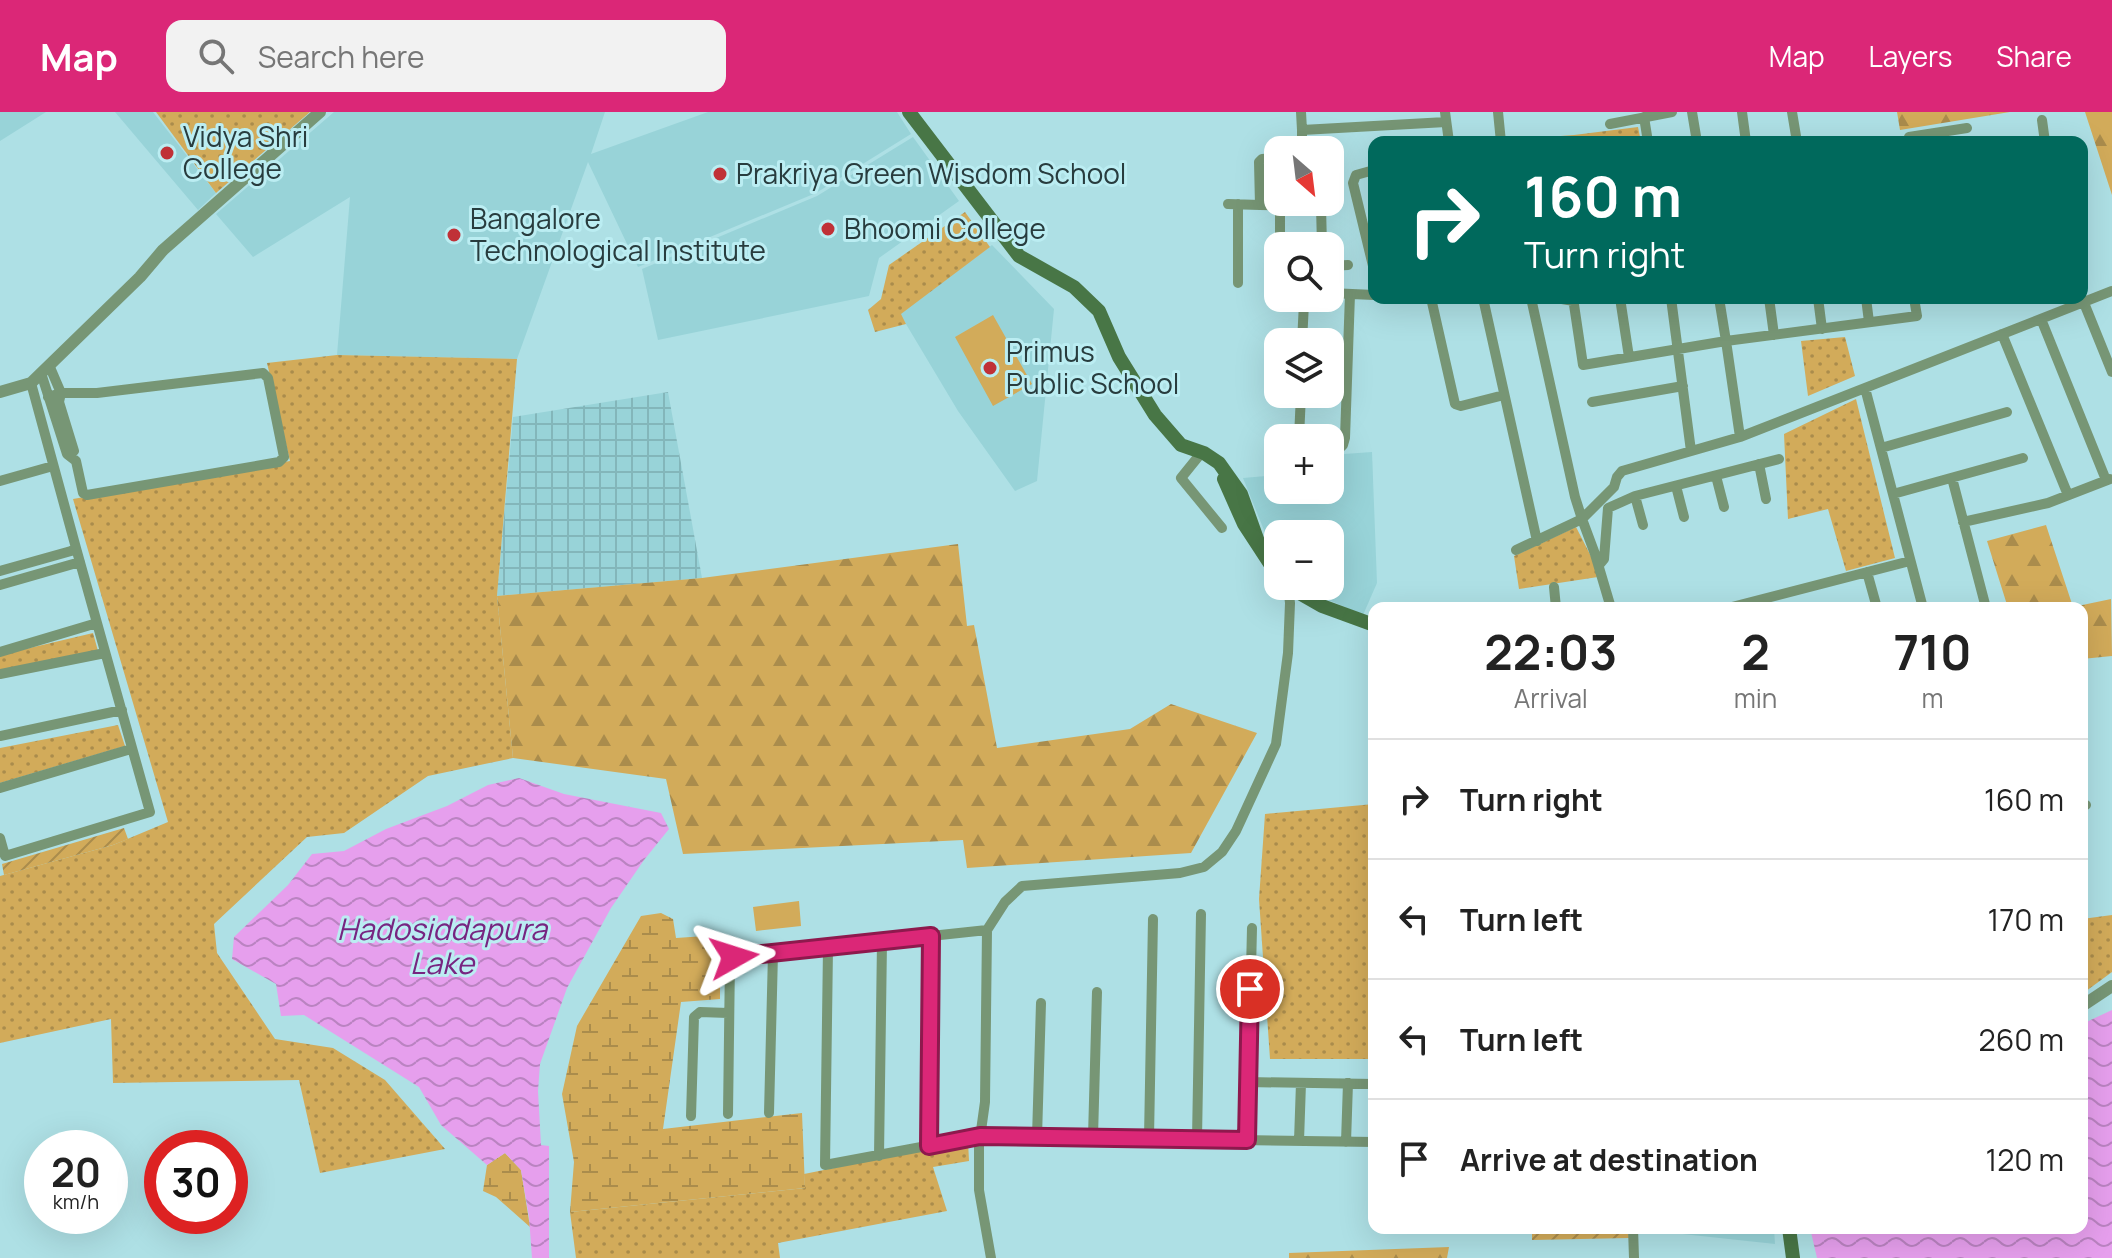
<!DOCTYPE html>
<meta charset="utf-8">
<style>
body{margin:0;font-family:Manrope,sans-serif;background:#f2f2f2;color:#222;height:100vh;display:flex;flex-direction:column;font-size:30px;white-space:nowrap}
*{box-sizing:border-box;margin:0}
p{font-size:26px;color:#767676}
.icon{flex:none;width:44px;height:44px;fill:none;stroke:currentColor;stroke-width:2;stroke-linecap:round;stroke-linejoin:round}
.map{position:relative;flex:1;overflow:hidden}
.drawer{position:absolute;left:1368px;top:490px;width:720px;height:632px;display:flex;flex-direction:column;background:#fff;border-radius:16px;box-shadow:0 8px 32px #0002}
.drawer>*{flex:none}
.hud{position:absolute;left:1368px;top:24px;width:720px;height:168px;border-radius:16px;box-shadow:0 8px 32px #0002;background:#00695c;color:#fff;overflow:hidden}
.needle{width:52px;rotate:152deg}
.buttons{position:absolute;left:1264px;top:24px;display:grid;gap:16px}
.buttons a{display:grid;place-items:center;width:80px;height:80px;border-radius:16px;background:#fff;box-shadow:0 8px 32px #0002;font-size:40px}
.speed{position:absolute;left:24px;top:1018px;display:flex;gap:16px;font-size:40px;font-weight:700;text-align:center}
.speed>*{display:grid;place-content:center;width:104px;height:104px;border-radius:50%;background:#fff;box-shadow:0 8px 32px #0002;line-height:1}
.speed small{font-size:20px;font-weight:400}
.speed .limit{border:12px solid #d22;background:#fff;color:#111}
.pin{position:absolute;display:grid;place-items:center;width:68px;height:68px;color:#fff;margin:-34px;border:4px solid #fff;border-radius:50%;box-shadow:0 2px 8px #0007}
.me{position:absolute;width:88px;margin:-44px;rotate:84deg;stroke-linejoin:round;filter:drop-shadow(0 0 6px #0008)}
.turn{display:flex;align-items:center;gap:28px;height:168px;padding:0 24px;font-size:36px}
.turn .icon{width:104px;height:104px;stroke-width:2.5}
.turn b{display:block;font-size:56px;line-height:68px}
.eta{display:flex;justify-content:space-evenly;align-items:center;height:136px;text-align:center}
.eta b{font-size:48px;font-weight:700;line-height:56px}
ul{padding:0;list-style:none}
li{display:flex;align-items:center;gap:24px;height:120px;padding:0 24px;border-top:2px solid #e0e0e0}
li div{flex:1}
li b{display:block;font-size:30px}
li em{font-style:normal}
header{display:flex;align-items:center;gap:48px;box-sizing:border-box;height:112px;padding:0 40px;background:#db2777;color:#fff}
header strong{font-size:38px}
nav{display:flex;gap:44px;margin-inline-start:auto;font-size:28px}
.search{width:560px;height:72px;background:#f2f2f2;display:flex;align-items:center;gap:20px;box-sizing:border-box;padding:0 28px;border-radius:16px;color:#767676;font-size:30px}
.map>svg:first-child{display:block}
</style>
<header>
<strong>Map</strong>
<div class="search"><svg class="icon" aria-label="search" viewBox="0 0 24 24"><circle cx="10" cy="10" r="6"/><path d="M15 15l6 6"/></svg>Search here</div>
<nav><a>Map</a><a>Layers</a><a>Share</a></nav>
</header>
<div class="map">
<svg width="2112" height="1146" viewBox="0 0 2112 1146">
<defs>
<pattern id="industrial-grid" width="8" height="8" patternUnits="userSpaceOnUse" patternTransform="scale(2)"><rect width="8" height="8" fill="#98d3d8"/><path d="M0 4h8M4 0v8" fill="none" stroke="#83b6ba"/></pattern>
<pattern id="grass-dots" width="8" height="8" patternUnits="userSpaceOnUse" patternTransform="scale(2)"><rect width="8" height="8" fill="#d2ab5a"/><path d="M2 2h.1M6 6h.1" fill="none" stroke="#aa8c4c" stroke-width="1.8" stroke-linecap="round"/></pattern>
<pattern id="forest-firs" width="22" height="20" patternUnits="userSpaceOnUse" patternTransform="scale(2)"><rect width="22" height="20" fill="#d2ab5a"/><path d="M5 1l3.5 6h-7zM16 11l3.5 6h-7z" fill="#aa8c4c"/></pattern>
<pattern id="wetland-marsh" width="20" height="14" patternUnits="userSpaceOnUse" patternTransform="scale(2)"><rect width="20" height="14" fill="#d2ab5a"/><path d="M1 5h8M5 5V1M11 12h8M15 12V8" fill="none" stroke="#aa8c4c"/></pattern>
<pattern id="garden-furrows" width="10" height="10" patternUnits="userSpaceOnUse" patternTransform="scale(2)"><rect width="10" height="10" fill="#d2ab5a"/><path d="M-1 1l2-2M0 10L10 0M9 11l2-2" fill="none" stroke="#aa8c4c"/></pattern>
<pattern id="water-waves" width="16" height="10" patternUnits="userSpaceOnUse" patternTransform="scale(2)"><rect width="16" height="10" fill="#e69fed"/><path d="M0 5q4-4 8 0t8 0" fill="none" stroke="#ba83c1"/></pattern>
</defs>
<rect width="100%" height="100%" fill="#aee0e5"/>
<path fill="#98d3d8" d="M0 0H46L0 29Z
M115 0H153L216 81 198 98Z
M334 0H605L591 42 708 0H897L911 22 816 81 638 155 588 50 517 247 337 243 350 85 253 145 216 102Z
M913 25 959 89 879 146 869 184 658 228 642 157 817 84Z
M992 133 1054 197 1037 369 1015 379 958 299 900 202Z
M1372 340 1377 471 1363 503 1297 474H1330V422H1278V453L1243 366 1278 363V378H1330V343Z
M1664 1116H1774L1775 1132 1664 1120Z"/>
<path fill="url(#industrial-grid)" d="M668 280 702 466 497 484 513 305Z"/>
<path fill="url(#grass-dots)" d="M156 0H310L216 81Z
M1638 15 1641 30H1507V28L1574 23Z
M965 100 990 135 901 202 906 212 875 220 868 198 881 187 889 153Z
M1845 225 1855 264 1808 284 1801 229Z
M337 243 517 247 497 484 513 646 428 664 344 721 307 725 214 812 217 841 275 927 333 936 385 968 445 1037 320 1061 299 968 113 971 111 907 0 931V764L113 733 168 710 73 387 290 349 267 251Z
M1856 287 1895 446 1846 459 1828 397 1788 407 1784 322Z
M1576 415 1598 458V465L1519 477 1514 444Z
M93 521 98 539 0 560V543Z
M118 613 125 634 0 671V636Z
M1374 692V947H1270L1259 787 1265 702Z
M2112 803V860L2082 882V807Z
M968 1029 969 1049 933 1055 947 1099 778 1131 780 1146H576L570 1100 805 1076 804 1062Z"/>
<path fill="url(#forest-firs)" d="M1897 0H2010L1900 18Z
M2085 0H2112V83Z
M2046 413 2073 495 2111 487 2112 544 2082 547V496H2008L1987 429Z
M958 432 967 514 974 513 997 636 1130 617 1171 592 1257 621 1191 741 967 756 963 728 683 742 666 667 513 646 497 484 702 466Z
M1449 1135 1447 1146H1289V1141Z"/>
<path fill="url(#wetland-marsh)" d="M661 801 673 807 676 826 720 823V887L681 890 663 1017 802 1001 805 1076 570 1100 574 1050 562 982 577 914 641 804Z
M505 1041 521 1058 530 1115 496 1085 483 1079 487 1053Z"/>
<path fill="url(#garden-furrows)" d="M124 716 128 727 113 733 4 763 2 752Z
M1532 1116H1628L1629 1126 1532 1128Z"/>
<path fill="#d2ab5a" d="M993 203 1032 272 993 294 955 225Z
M799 789 801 814 756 819 753 795Z"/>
<path fill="url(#water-waves)" d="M519 666 564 682 661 701 669 717 644 748 611 796 567 876 540 952 538 979 541 1033 549 1034V1146H532L529 1105 521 1058 505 1041 487 1053 441 1013 419 975 304 903 281 904 276 872 232 847 234 825 288 773 312 742 344 739 386 717 447 694 488 673Z
M2112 898V1146H1817L1810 1116H2082V912Z"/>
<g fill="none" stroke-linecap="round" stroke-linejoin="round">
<path stroke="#779675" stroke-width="10" d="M1301 0 1302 18
M1445 0 1449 30
M1498 0 1501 30
M1692 0 1697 30
M1742 0 1746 30
M1792 0 1797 30
M1644 5 1648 30
M2042 8 2045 30
M1610 12 1672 0
M1909 25 1967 16
M1302 38V18L1446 10
M1374 58 1356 63 1353 71 1374 158
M1228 92 1260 93 1259 50 1262 47 1278 46
M1238 92V171
M1260 93 1321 94 1322 134
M1280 93V134
M1330 154 1348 153
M1330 181 1374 183
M1431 186 1455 292 1461 294 1504 283
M1483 186 1537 429
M1556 186 1574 189
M1573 186 1583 253 1726 229 1719 186
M1620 186 1629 245
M1671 186 1691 339
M1769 186 1774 223
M1818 186 1822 217
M1866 186 1869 210
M2082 186 2112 260
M2041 207 2106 368
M2002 222 2068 383
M1302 230 1304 191 1306 186
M49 253 61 281 59 290 74 339
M41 261 67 342 76 349 83 381 87 383 279 350 284 345 268 266 263 261 97 281H61L48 285
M1865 276 1923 496
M1592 290 1683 274
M1740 325 1726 229 1917 204 1914 186
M1299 326 1301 282
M1881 336 2007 300
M1330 338 1339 337 1343 333 1345 326 1350 182
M1202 340 1181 366 1222 416
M1759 352 1766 387
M1716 364 1724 395
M1952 366 1986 496
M0 369 53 354
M1676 374 1684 405
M1893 382 2023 346
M1635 384 1643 413
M1963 410 2048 391 2110 367
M1516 438 1582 407 1575 385 1531 186
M1599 453 1604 447 1608 396 1635 384 1779 347
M0 459 71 439 76 436 31 271
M1867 460 1877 496
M0 473 80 450
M1554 475 1556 496
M1611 496 1595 442 1582 407 1614 375 1617 365 1622 359 1740 325 2112 179
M1728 496 1910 449
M0 540 97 511
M0 562 105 541
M0 624 122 598
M0 676 131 637
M2082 694 2086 693
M0 726 5 744 150 700 76 436
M828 836 825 1053 980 1024 1374 1030
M1248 970 1374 972
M769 1001 773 841
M728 1002 730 847 734 845 987 818
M691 1004 694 905 700 900 728 901
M1037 1025 1041 891
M1093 1025 1097 880
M1149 1026 1153 807
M1197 1027 1201 802
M1247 1028 1252 816
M1299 1029 1301 971
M1346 1030 1348 971
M929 1034 931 824
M879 1044 882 830
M1633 1116 1634 1146
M991 1146 979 1078V1033L985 990 987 818 1005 790 1022 774 1180 761 1204 755 1222 740 1236 719 1276 632 1288 541 1290 491 1288 474"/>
<path stroke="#779675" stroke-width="12" d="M0 280 31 271 140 165 163 138 320 0
M2082 894 2112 874"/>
<path stroke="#487646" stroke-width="14" d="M909 0 1019 144 1074 175 1099 199 1119 245 1155 303 1181 333 1204 341 1219 351 1241 382 1261 438
M1224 367 1244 412 1278 464
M1287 474 1322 494 1374 513
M1789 1116 1793 1146"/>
</g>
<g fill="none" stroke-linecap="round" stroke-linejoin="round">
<defs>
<path id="route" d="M734 845 931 824 929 1034 980 1024 1247 1028 1250 877"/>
</defs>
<use href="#route" stroke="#8e194d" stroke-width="20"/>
<use href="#route" stroke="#db2777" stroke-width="14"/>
</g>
<g fill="#c03137" stroke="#bbedf2" stroke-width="3">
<circle cx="167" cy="41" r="8"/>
<circle cx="720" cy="62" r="8"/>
<circle cx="828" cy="117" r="8"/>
<circle cx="454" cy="123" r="8"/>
<circle cx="990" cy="256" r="8"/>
</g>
<g text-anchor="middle" stroke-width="6" stroke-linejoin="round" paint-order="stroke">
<g font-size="28" fill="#283c3e" stroke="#bbedf2" text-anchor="start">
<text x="183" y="35">Vidya Shri<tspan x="183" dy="32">College</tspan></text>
<text x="736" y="72">Prakriya Green Wisdom School</text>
<text x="470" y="117">Bangalore<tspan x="470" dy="32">Technological Institute</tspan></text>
<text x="844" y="127">Bhoomi College</text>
<text x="1006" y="250">Primus<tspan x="1006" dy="32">Public School</tspan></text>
</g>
<g font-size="30" font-style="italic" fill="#772581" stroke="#bbedf2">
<text x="442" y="828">Hadosiddapura<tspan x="442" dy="34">Lake</tspan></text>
</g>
</g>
</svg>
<div class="buttons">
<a><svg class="needle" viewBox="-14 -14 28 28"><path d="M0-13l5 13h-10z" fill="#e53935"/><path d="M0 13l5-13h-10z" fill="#767676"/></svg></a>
<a><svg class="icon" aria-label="search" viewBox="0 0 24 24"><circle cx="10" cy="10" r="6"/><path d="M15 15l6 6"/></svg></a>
<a><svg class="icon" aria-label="layers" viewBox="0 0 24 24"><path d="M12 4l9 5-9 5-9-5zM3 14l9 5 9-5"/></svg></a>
<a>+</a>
<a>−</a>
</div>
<div class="speed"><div>20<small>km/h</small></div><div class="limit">30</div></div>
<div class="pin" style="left:1250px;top:877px;background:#d93025"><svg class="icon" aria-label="arrive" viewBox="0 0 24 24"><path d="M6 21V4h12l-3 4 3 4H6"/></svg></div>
<svg class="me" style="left:734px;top:845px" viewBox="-20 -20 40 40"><path d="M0-17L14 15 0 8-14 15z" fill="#db2777" stroke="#fff" stroke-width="4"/></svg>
<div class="hud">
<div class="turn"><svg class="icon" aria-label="right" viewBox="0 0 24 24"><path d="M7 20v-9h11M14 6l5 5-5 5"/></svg><div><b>160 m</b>Turn right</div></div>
</div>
<section class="drawer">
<div class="eta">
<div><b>22:03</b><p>Arrival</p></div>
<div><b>2</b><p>min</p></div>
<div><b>710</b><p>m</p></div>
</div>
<ul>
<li><svg class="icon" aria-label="right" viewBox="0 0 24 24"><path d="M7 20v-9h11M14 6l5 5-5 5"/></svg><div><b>Turn right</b></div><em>160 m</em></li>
<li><svg class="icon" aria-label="left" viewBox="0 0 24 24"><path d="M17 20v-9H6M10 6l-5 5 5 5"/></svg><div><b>Turn left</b></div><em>170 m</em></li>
<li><svg class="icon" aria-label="left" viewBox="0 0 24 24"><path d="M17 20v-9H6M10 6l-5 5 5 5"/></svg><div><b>Turn left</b></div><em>260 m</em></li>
<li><svg class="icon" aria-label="arrive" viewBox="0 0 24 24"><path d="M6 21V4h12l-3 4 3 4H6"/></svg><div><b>Arrive at destination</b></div><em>120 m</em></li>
</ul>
</section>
</div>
